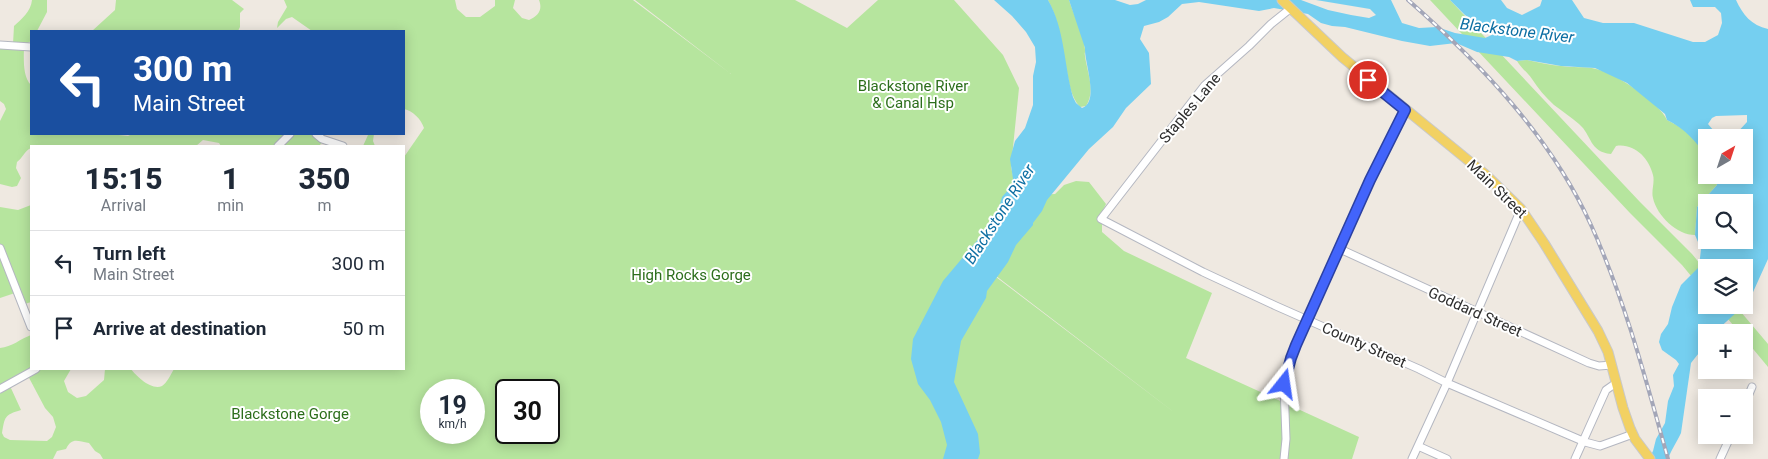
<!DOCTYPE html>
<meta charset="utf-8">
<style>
body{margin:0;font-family:Roboto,sans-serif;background:#f2f2f3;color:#1f2937;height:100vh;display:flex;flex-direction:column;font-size:19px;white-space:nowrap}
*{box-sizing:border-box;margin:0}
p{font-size:16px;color:#747a83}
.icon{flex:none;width:28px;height:28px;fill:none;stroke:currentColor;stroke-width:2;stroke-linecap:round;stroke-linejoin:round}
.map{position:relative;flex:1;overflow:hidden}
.side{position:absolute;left:30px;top:145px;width:375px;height:225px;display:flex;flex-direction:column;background:#fff;border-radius:0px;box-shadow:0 2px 12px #0003}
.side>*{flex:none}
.hud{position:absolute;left:30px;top:30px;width:375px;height:105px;border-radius:0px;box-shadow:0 2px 12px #0003;background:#1a4fa0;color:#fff;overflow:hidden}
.needle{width:32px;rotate:39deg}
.fabs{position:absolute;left:1698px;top:129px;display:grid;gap:10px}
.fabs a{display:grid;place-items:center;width:55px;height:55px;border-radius:0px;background:#fff;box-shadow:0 2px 12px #0003;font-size:25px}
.speed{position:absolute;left:420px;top:379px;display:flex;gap:10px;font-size:25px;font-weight:700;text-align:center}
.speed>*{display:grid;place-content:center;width:65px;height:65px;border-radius:50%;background:#fff;box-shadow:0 2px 12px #0003;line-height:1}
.speed small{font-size:12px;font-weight:400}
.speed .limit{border:2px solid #111;border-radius:8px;background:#fff;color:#111}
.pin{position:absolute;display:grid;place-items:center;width:42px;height:42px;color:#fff;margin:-21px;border:2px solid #fff;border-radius:50%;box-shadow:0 1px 5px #0007}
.me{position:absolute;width:55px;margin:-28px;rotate:15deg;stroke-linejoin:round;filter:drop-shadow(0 0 4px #0008)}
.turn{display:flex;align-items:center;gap:18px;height:105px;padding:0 20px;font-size:22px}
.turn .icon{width:65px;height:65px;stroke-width:2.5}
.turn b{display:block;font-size:35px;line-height:42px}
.eta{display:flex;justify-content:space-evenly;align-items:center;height:85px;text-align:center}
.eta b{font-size:30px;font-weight:800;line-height:35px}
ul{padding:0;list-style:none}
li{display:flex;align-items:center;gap:15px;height:65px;padding:0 20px;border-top:1px solid #e0e1e3}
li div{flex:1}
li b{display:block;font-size:19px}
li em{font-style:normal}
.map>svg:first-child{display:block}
</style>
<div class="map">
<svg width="1768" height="459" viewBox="0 0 1768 459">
<rect width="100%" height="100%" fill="#efe9e1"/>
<path fill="#b6e59e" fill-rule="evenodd" d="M32 0H47V12L37 31H31V41L24 45C24 57 22 76 31 85V134H110L128 136 132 134H317L325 139 319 146H221L219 143 203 140 196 146H31V148C24 151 23 158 17 162L16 168 21 178 17 186 12 187 0 184V121L6 109 4 104 0 101V43L13 44 14 26C22 19 31 11 32 0Z
M116 0H232L244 9 240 13V27L238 31H92L115 10Z
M284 0H455L457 9 466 17H480L495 6V0H515L513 8 522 18 529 20C538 16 543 10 539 0H633L731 74 635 0H795L847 28 878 0H954L1003 55 1019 88 1011 167 1018 198 940 300 962 459H103L100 454 95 451 89 443C77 441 72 437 66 449L57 451 53 459H0V348C12 347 20 339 31 335V369H71L64 381 68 392 77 398 86 396 104 380 105 369H131C136 376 152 391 162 386 167 383 171 374 174 369H404V157L424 128C421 119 413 111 404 109V31H312L292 17 286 19 277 28 278 22 287 7ZM27 374 45 408 53 417 56 427 52 437 47 441 10 440 4 437 2 433C5 417 4 415 21 410L10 386ZM431 390H474V432H431ZM506 390H549V432H506Z
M1048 0H1069C1074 16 1083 32 1085 49 1086 55 1084 50 1085 56 1087 72 1096 91 1086 106L1080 107C1070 96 1069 81 1066 67 1062 45 1059 20 1048 0Z
M1430 0H1450L1640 202 1692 254 1706 271V294L1682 265 1630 213Z
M1527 60C1538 62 1549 65 1561 66 1572 68 1585 66 1596 69 1614 72 1660 103 1667 120 1682 127 1699 140 1705 155 1708 160 1706 169 1706 175H1715L1717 185 1697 207 1695 235C1677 235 1657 216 1653 198 1651 191 1655 182 1653 175 1649 158 1634 143 1616 146L1611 154C1589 152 1592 135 1579 124 1571 117 1562 111 1554 105 1545 97 1538 88 1532 79 1527 72 1521 68 1517 61Z
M374 134 373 141 375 146H358H363L368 135Z
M1076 181 1089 182 1106 204 1102 212V232L1124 251 1212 293 1186 358 1359 437 1352 459H978L977 434 949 390 960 334 976 306 996 277 1179 416 987 269 1035 195 1055 194 1064 185Z
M31 205V302L25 304 18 292 0 298V207L18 210Z
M1716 305H1735L1768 344V367L1744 338V332H1739Z"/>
<path fill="#75cff0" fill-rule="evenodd" d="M994 0H1048C1065 29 1064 66 1073 97L1076 103 1082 108C1100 102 1084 62 1085 48L1069 0H1115L1130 5 1138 4 1146 0H1301L1328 10 1351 15 1369 18 1376 15 1370 9 1316 0H1391L1402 23 1419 28 1437 27 1455 33 1485 38 1494 34 1465 15 1450 0H1501L1507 8 1522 15 1540 6 1542 0H1572L1584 18 1603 23H1634L1693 42H1705L1718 35 1722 23 1721 13 1715 7H1693L1690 0H1736C1743 15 1751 25 1768 29V259L1749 301 1715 332H1706V344L1691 363 1681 433C1677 442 1671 450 1668 459H1649L1653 451 1656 439 1665 423 1668 401 1674 386 1673 375 1679 364 1676 360 1662 350 1659 342 1661 334 1668 324 1672 307 1681 285 1699 267 1701 249 1695 235 1697 207 1717 185 1715 175H1744V138L1733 137 1747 122V115L1716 116 1712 118 1708 124 1719 137 1706 138V156C1696 141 1684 128 1667 120L1665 114 1627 83 1595 68 1561 66 1527 60 1517 61 1509 57 1477 52 1456 43 1430 46 1402 41 1345 27 1332 26 1321 23 1308 14 1285 10 1274 8 1259 11 1199 2 1182 4 1168 17 1159 22 1144 26 1140 39 1149 53 1151 84 1126 108 1113 127 1089 149 1047 200 1042 211 1033 223V225L1016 245 1008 262 987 291 986 298 961 341 954 382 978 434 980 453 978 459H943L947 445 941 422 930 400 918 384 911 359 913 339 943 281 996 218 1002 197 1011 187 1013 179 1010 159 1015 141 1025 128 1033 105V76L1036 62 1035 47 1026 32 1012 16ZM1706 202H1744V240H1706ZM1706 268H1744V305H1706Z"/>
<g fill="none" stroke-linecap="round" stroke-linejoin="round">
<defs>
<path id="minor" d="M1291 8 1271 24 1249 46 1205 85 1101 219 1203 272 1276 306 1419 369 1447 383 1585 442 1600 446 1633 434
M0 45 31 47
M316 134 322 139 343 146
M278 146 290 134
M0 248 31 327
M1340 249 1589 363 1599 366 1612 365
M0 389 36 369
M1744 406 1752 387
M1418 446 1447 459
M1284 459 1286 439 1284 384 1291 357 1370 180 1405 110
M1412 459 1447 383 1521 209
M1575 459 1606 390 1616 383
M1720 459 1731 435"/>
<path id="major" d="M1282 0 1342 57 1486 175 1521 209 1544 243 1598 331 1608 352 1623 408 1630 428 1635 439 1650 459"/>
</defs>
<use href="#minor" stroke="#b4b7c1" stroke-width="9"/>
<use href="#major" stroke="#c9c9c9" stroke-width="11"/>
<use href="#minor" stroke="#fff" stroke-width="7"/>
<use href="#major" stroke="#f2d163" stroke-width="9"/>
<defs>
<path id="rail" d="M1408 0C1480 63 1551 137 1591 225 1625 300 1646 380 1668 459"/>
</defs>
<use href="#rail" stroke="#a3a6b8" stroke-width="4"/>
<use href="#rail" stroke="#fff" stroke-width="2" stroke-dasharray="5.5" stroke-linecap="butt"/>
</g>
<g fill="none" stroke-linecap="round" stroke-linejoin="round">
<defs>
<path id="route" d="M1284 384 1291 358 1296 345 1370 180 1405 110 1368 80"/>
</defs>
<use href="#route" stroke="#2b41a3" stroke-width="12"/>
<use href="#route" stroke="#4264fb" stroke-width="9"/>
</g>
<g text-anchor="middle" stroke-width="4" stroke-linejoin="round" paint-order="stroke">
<g font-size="15" fill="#2c6e1b" stroke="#fff">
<text x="913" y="91">Blackstone River<tspan x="913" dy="17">&amp; Canal Hsp</tspan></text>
<text x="691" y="280">High Rocks Gorge</text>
<text x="290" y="419">Blackstone Gorge</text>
</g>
<g font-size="15" fill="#2e2e2e" stroke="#fff">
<text transform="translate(1190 108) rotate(-50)" y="5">Staples Lane</text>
<text transform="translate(1497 189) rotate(44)" y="5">Main Street</text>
<text transform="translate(1475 312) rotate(24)" y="5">Goddard Street</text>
<text transform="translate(1364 345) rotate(24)" y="5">County Street</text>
</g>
<g font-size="16" font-style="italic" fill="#0d6fa3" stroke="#fff">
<text transform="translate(1517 30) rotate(7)" y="6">Blackstone River</text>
<text transform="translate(999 214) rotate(-57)" y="6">Blackstone River</text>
</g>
</g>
</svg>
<div class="fabs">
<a><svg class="needle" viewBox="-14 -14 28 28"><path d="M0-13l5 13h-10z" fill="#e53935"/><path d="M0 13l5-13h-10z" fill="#747a83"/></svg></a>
<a><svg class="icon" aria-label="search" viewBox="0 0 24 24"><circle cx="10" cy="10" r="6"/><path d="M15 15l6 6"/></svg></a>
<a><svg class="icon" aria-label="layers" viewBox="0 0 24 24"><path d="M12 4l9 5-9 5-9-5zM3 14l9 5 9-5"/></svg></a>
<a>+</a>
<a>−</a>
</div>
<div class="speed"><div>19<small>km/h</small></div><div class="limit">30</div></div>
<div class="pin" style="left:1368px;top:80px;background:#d93025"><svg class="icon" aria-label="arrive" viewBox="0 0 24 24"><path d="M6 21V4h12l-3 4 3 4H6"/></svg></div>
<svg class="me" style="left:1284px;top:384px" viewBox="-20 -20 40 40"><path d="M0-17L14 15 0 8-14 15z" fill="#4264fb" stroke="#fff" stroke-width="4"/></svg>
<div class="hud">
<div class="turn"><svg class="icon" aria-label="left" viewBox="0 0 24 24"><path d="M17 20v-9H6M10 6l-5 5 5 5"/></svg><div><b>300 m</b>Main Street</div></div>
</div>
<section class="side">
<div class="eta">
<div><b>15:15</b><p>Arrival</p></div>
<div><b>1</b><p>min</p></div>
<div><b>350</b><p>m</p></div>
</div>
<ul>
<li><svg class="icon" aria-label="left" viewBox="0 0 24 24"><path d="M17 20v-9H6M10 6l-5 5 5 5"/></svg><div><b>Turn left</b><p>Main Street</p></div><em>300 m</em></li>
<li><svg class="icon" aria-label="arrive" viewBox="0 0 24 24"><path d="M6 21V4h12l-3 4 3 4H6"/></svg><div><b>Arrive at destination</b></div><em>50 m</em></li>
</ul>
</section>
</div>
